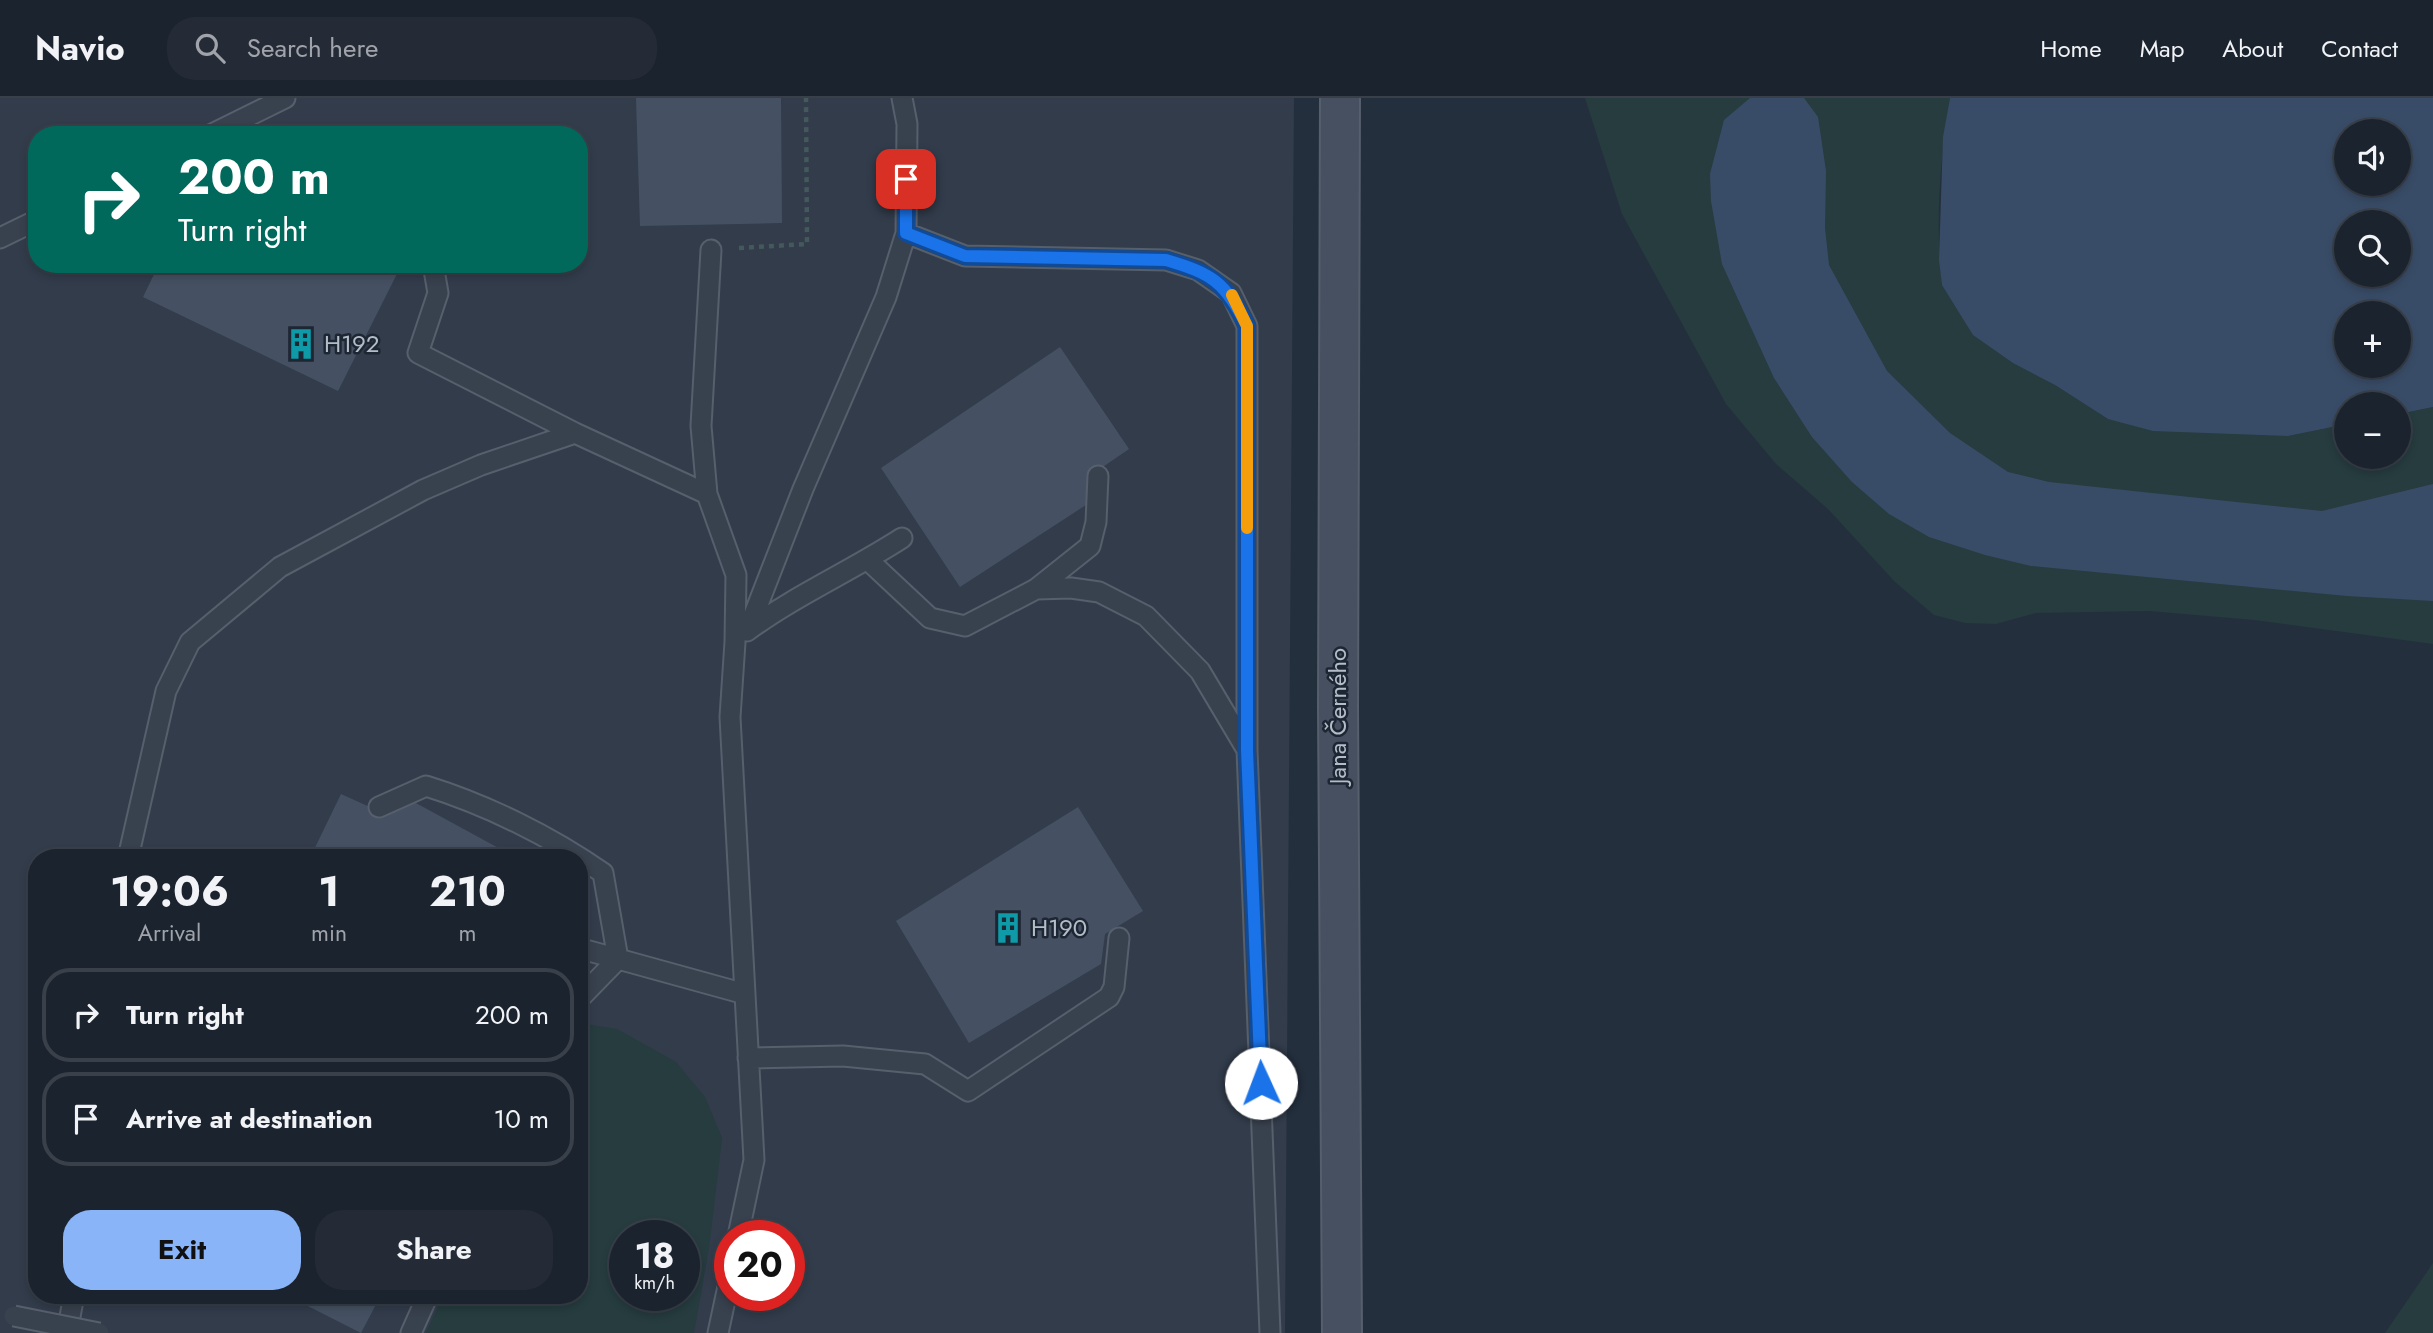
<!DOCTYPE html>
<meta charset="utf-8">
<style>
body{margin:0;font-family:Jost,sans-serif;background:#242b36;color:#f1f3f6;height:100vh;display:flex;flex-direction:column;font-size:26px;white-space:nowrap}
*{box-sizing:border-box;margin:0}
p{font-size:23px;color:#a0a4aa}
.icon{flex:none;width:38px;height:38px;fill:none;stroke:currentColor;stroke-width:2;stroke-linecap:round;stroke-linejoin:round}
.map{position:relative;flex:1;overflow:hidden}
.panel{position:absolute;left:28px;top:751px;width:560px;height:455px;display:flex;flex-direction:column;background:#1b232e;border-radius:28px;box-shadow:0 4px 10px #0003,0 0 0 2px #39404a}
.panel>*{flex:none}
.hud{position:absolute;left:28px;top:28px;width:560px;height:147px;border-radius:28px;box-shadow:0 4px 10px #0003,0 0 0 2px #39404a;background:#00695c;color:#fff;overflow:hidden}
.controls{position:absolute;left:2334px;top:21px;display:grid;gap:14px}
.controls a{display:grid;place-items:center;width:77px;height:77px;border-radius:50%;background:#1b232e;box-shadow:0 4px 10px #0003,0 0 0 2px #39404a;font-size:35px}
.speed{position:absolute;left:609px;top:1122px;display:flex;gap:14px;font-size:35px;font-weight:700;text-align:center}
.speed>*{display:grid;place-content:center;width:91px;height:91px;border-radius:50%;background:#1b232e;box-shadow:0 4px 10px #0003,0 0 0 2px #39404a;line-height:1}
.speed small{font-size:18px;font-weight:400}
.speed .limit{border:10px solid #d22;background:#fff;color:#111}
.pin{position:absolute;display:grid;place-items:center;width:60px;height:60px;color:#fff;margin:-30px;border-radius:14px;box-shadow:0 4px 10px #0006}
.me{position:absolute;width:77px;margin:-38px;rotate:358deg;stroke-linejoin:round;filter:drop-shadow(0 0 5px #0008)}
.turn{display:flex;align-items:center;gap:24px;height:147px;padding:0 35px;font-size:32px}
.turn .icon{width:91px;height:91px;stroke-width:2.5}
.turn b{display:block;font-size:49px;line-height:60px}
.eta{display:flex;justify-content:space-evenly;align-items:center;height:119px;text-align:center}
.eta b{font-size:42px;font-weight:700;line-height:49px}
.cta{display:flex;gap:14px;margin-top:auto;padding:14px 35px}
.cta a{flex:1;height:80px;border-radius:28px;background:#8ab4f8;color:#111;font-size:28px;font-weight:700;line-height:80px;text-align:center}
.cta a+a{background:#242b36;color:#f1f3f6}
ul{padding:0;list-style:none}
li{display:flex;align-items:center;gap:21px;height:94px;margin:0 14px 10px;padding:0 21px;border:4px solid #39404a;border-radius:28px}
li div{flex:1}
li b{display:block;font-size:26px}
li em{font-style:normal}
header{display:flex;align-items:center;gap:42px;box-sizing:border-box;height:98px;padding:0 35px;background:#1b232e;border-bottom:2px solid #39404a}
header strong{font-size:33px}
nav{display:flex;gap:38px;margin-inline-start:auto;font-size:24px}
.search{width:490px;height:63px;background:#242b36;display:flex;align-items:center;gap:18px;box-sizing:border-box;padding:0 24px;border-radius:28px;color:#a0a4aa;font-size:26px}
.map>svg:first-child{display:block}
</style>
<header>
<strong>Navio</strong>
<div class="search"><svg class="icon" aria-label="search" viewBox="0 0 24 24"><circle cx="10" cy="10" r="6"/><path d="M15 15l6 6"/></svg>Search here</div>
<nav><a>Home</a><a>Map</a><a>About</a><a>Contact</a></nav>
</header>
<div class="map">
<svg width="2433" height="1235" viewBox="0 0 2433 1235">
<rect width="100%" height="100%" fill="#242f3e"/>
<path fill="#323c4b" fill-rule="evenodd" d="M0 0H1294L1285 1235H0ZM37 37H579V166H37ZM37 760H579V1197H37ZM625 1138H684V1197H625ZM730 1138H789V1197H730Z"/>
<path fill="#263c3f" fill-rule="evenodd" d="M1585 0H1950C1940 60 1935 126 1942 187L2055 287 2108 321 2288 338 2347 326V359H2399V316L2433 309V546L2254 522 2149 513 2036 515 1996 526 1965 525 1934 517 1895 484 1828 411 1776 366 1726 306 1622 116Z
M579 925 617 931 676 964 705 999 722 1040 709 1150 694 1235H426L443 1197H579ZM625 1138H684V1197H625Z
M2433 1165V1235H2385Z"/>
<path fill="#394c67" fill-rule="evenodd" d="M1750 0H1804L1818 19 1826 73 1825 130 1829 167 1887 273 1950 335 2008 374 2049 384 2322 413 2433 386V503L2347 498 2031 468 1985 457 1929 439 1889 416 1852 384 1812 339 1774 280 1722 166 1711 103 1710 76 1724 22Z
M1950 0H2433V309L2399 316V306H2347V326L2288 338 2153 333 2108 321 2055 287 2013 265 1973 237 1942 187 1939 162 1943 39ZM2347 33H2399V86H2347ZM2347 124H2399V177H2347ZM2347 215H2399V268H2347Z"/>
<path fill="#455162" d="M636 0H781L782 125 640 128Z
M159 166H402L338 293 143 199Z
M1060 249 1129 351 1091 377 1089 405 960 489 881 370Z
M341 696 383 715 414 704 517 760H310Z
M1078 709 1143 813 1105 836 1101 866 969 945 896 823Z
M296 1197H381L361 1235 294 1201Z"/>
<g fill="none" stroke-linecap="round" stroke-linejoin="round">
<defs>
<path id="lane" d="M210 37 285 0
M906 135 965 158 1166 162 1198 172 1231 195 1247 228V652L1270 1235
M0 140 37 122
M711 152 701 328 707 396 736 477 735 544 730 619 754 1062 738 1138
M433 166 438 195 418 255 575 335 707 396
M868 462 930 520 965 528 1036 491 1071 490 1099 494 1146 518 1200 573 1247 652
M1036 491 1090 448 1096 424 1098 378
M748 532 803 391 886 199 906 135 907 26 902 0
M747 533C796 497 851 473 902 440
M379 709 426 688C487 707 550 738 603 775L618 861 579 901
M128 760 166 593 190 544 280 469 423 392 481 367 575 335
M582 851 745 896
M748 960 843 958 925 966 968 993 1109 899 1114 889 1119 840
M67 1235 74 1197
M411 1235 428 1197
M718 1235 730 1179"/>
<path id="secondary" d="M1340 0 1338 609 1342 1235"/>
</defs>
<use href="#lane" stroke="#565f6c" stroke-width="23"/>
<use href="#secondary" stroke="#565f6c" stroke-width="42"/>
<path stroke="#44595c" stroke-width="4.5" stroke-dasharray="5 5" stroke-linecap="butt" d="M739 150 807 146 806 0"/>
<use href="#lane" stroke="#38414e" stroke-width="19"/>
<use href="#secondary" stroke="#465061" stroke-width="38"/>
<defs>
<path id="lane-bridge" d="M14 1218 99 1235"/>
</defs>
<use href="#lane-bridge" stroke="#565f6c" stroke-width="23" stroke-linecap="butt"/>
<use href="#lane-bridge" stroke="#38414e" stroke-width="19"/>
</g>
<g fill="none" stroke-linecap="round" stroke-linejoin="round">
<defs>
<path id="route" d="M906 81V135L965 158 1166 162C1213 176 1225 184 1247 228V652L1261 985"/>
</defs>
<use href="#route" stroke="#114b97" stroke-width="18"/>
<use href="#route" stroke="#1a73e8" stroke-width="12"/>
<path stroke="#f59e0b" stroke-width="12" d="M1232 197 1247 228V430"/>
</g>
<defs>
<symbol id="building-bare" viewBox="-9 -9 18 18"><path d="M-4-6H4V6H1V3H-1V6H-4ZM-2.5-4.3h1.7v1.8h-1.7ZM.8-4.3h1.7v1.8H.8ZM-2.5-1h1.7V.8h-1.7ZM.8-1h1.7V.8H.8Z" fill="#0f9aa8" stroke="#1d2633" stroke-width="2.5" paint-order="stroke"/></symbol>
</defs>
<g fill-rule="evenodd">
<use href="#building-bare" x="279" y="224" width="44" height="44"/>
<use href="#building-bare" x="986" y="808" width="44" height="44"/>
</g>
<g text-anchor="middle" stroke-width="5" stroke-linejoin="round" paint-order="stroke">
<g font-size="24" fill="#b4bcc9" stroke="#1d2633" text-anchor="start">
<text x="324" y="254">H192</text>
<text x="1031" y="838">H190</text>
</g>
<g font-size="24" fill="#b4bcc9" stroke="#1d2633">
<text transform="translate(1338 618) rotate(-90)" y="8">Jana Černého</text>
</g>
</g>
</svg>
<div class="controls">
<a><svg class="icon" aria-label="sound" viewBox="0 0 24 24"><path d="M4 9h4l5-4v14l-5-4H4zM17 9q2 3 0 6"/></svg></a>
<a><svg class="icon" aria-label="search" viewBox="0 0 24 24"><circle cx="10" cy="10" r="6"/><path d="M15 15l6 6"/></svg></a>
<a>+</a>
<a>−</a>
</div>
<div class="speed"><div>18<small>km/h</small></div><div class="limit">20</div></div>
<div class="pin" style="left:906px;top:81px;background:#d93025"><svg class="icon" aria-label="arrive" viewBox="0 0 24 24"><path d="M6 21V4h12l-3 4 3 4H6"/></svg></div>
<svg class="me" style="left:1261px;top:985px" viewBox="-20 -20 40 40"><circle r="19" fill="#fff"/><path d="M0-13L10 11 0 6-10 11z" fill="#1a73e8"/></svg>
<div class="hud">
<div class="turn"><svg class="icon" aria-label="right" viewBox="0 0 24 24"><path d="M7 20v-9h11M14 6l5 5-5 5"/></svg><div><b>200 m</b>Turn right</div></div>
</div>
<section class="panel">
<div class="eta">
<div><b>19:06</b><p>Arrival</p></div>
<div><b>1</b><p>min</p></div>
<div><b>210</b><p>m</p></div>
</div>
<ul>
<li><svg class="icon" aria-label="right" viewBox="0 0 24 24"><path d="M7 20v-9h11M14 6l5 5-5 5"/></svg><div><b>Turn right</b></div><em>200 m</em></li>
<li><svg class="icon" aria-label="arrive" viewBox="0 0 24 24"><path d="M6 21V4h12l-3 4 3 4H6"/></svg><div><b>Arrive at destination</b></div><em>10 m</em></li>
</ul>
<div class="cta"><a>Exit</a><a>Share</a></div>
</section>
</div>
